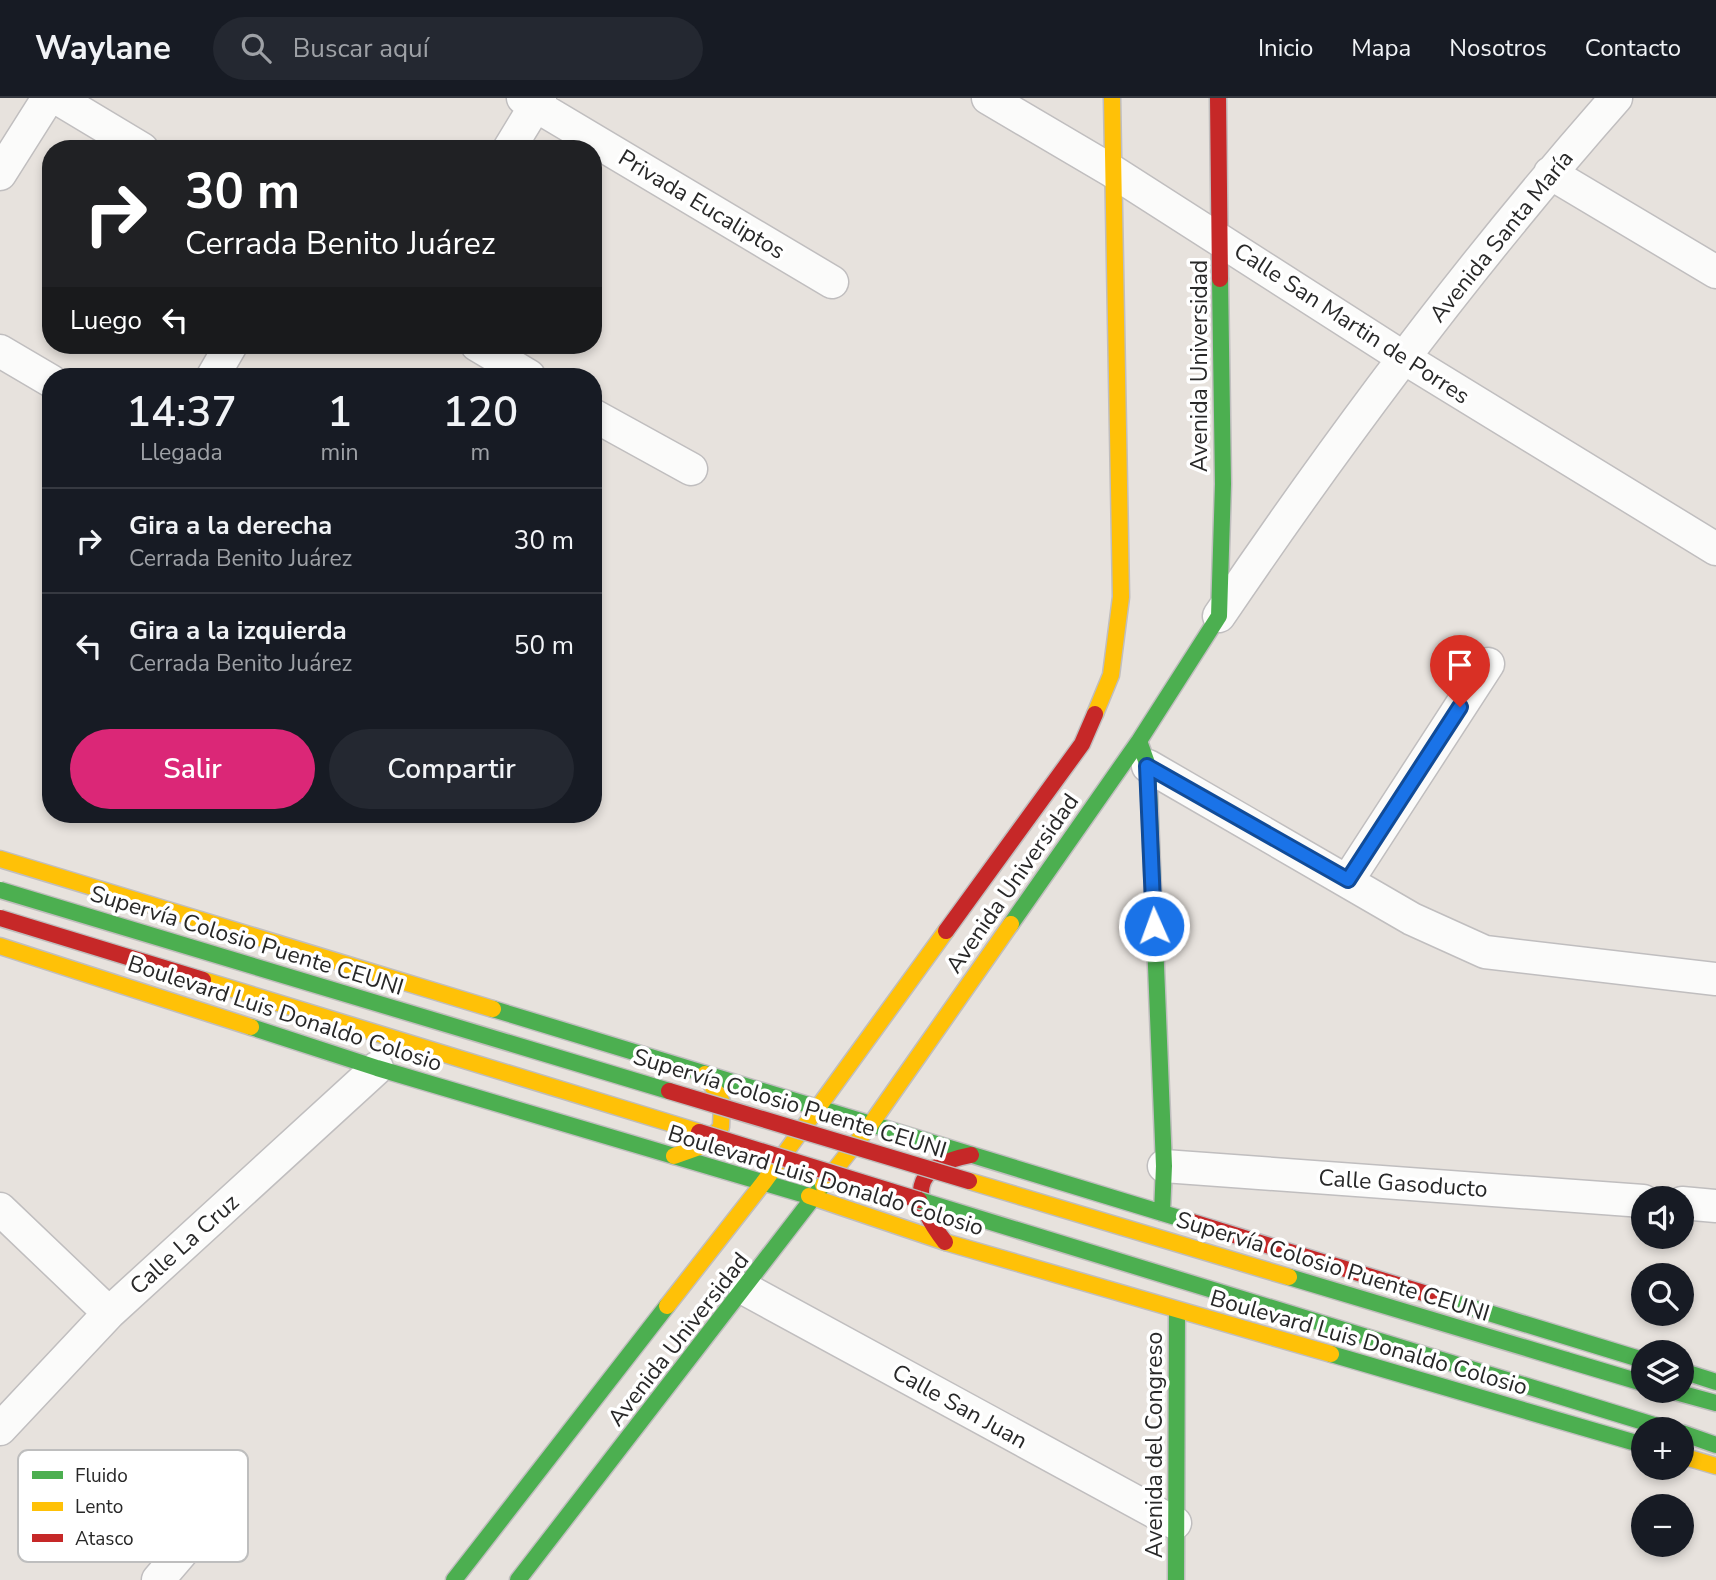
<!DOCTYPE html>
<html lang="es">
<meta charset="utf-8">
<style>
body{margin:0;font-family:"Nunito Sans",sans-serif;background:#242831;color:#f1f3f6;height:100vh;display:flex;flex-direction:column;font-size:26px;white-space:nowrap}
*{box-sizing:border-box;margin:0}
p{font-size:23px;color:#9ea1a6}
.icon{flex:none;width:38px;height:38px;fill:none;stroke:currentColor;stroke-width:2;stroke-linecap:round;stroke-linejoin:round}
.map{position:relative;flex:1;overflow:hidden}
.panel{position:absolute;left:42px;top:270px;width:560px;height:455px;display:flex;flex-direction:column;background:#171b24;border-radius:28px;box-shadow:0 4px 10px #0003}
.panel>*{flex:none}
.banner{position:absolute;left:42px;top:42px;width:560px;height:214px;border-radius:28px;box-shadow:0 4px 10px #0003;background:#202124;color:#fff;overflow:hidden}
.tools{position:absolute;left:1631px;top:1088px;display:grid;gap:14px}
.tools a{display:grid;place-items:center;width:63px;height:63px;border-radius:50%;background:#171b24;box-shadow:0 4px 10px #0003;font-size:35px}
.pin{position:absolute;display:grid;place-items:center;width:60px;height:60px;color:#fff;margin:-72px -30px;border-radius:50% 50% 50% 0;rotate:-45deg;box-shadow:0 0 7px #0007}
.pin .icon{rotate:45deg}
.me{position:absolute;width:77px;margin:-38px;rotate:358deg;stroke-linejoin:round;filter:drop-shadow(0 0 5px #0008)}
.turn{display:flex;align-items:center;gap:24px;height:147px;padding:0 28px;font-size:32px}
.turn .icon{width:91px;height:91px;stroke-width:2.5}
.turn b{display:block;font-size:49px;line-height:60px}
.then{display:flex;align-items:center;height:66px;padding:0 28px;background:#0003;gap:14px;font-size:26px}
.eta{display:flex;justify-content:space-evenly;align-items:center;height:119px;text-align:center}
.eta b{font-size:42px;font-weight:600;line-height:49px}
.action{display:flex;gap:14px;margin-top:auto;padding:14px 28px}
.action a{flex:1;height:80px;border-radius:42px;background:#db2777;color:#fff;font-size:28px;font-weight:600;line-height:80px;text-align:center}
.action a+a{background:#242831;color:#f1f3f6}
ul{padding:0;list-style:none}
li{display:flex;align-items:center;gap:21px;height:105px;padding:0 28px;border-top:2px solid #363941}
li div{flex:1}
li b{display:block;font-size:26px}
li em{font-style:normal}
header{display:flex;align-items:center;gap:42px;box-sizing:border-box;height:98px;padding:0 35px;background:#171b24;border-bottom:2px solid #363941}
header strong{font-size:33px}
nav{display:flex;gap:38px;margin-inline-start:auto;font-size:24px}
.search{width:490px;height:63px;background:#242831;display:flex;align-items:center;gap:18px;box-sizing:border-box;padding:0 24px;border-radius:38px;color:#9ea1a6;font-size:26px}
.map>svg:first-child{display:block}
</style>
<header>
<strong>Waylane</strong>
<div class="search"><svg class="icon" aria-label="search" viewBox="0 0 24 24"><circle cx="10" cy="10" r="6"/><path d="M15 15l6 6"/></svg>Buscar aquí</div>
<nav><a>Inicio</a><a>Mapa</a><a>Nosotros</a><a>Contacto</a></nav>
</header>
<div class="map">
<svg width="1716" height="1482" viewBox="0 0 1716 1482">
<rect width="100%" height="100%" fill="#e7e2dd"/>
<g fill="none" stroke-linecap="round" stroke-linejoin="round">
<defs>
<path id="street" d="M57 0 142 51
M523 0 832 184
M988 0 1112 73 1404 260 1716 451
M509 51 540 0
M1550 75 1716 174
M0 76 48 0
M477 247 529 278
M0 253 51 283
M213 278 231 247
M593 317 691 371
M1219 518C1341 338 1472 163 1616 0
M1148 668 1412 821 1485 854 1716 881
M1348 782 1488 566
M1164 1068 1643 1103
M1682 1105 1716 1108
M0 1111 109 1215
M745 1191 1175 1425
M0 1331 109 1215 377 970
M158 1482 229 1399"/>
<path id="fast" d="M1139 643 1148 668 1164 1068 1162 1115
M1011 826 1139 643 1219 518 1223 386 1220 181
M493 911 1192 1124
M251 929 377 970 809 1098
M1440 1200 1643 1262
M1331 1256 1643 1347
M1566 1262 1643 1285
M1682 1273 1716 1284
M1672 1293 1716 1305
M1556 1297 1670 1332
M1682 1335 1716 1347
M454 1482 667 1208
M518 1482 823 1087
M1176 1482 1177 1212"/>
<path id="slow" d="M1095 616 1111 577 1121 499 1112 0
M0 761 493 911
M0 848 251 929
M674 1058 705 1047 721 1029 722 1004 705 976
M823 1087 871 1026 1011 826
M809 1098 945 1144 1331 1256
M667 1208 764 1084 946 833
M1682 1358 1716 1368"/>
<path id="jam" d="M1218 0 1220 181
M946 833 1082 646 1095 616
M1192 1124 1440 1200
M945 1144C910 1099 909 1069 971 1057"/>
</defs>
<use href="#street" stroke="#c0bebf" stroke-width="35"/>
<use href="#fast" stroke="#c0bebf" stroke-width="19"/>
<use href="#slow" stroke="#c0bebf" stroke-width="19"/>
<use href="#jam" stroke="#c0bebf" stroke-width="19"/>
<use href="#street" stroke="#fbfbfa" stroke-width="32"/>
<use href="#fast" stroke="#4caf50" stroke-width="16"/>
<use href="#slow" stroke="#ffc107" stroke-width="16"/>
<use href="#jam" stroke="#c62828" stroke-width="16"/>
<defs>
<path id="fast-bridge" d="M0 792 669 993
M919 1102 1556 1297
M1289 1179 1566 1262"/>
<path id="slow-bridge" d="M203 882 699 1034
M969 1083 1289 1179"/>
<path id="jam-bridge" d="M0 820 203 882
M669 993 969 1083
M699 1034 919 1102"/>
</defs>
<use href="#fast-bridge" stroke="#bfbdbc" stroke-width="19" stroke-linecap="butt"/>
<use href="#slow-bridge" stroke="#bfbdbc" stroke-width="19" stroke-linecap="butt"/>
<use href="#jam-bridge" stroke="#bfbdbc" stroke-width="19" stroke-linecap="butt"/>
<use href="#fast-bridge" stroke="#4caf50" stroke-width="16"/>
<use href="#slow-bridge" stroke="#ffc107" stroke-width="16"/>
<use href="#jam-bridge" stroke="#c62828" stroke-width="16"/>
</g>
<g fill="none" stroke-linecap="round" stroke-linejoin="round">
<defs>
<path id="route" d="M1154 828 1147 668 1348 782 1460 609"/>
</defs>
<use href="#route" stroke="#114b97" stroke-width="18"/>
<use href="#route" stroke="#1a73e8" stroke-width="12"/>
</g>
<g text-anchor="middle" stroke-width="7" stroke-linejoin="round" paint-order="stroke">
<g font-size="23" fill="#282828" stroke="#fff">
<text transform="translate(702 106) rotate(31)" y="8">Privada Eucaliptos</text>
<text transform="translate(1501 138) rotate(-51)" y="8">Avenida Santa María</text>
<text transform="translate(1352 225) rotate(33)" y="8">Calle San Martin de Porres</text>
<text transform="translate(1199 268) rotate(-90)" y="8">Avenida Universidad</text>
<text transform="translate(1012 785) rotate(-55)" y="8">Avenida Universidad</text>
<text transform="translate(247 842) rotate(17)" y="8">Supervía Colosio Puente CEUNI</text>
<text transform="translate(285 915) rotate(18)" y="8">Boulevard Luis Donaldo Colosio</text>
<text transform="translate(790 1005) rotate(17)" y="8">Supervía Colosio Puente CEUNI</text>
<text transform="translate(826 1082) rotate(17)" y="8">Boulevard Luis Donaldo Colosio</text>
<text transform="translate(1403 1085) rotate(4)" y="8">Calle Gasoducto</text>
<text transform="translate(184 1146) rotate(-42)" y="8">Calle La Cruz</text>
<text transform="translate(1333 1168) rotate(17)" y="8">Supervía Colosio Puente CEUNI</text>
<text transform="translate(678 1241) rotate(-52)" y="8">Avenida Universidad</text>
<text transform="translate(1369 1244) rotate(16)" y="8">Boulevard Luis Donaldo Colosio</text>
<text transform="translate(960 1308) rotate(29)" y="8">Calle San Juan</text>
<text transform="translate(1154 1347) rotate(-90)" y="8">Avenida del Congreso</text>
</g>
</g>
<rect x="18" y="1352" width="230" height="112" rx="10" fill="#fff" stroke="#bebebe" stroke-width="2"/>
<rect x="32" y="1373" width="31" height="8" fill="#4caf50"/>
<rect x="32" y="1404" width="31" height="9" fill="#ffc107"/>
<rect x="32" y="1436" width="31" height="8" fill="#c62828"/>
<g font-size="19" fill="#282828">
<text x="75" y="1384">Fluido</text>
<text x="75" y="1415">Lento</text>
<text x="75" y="1447">Atasco</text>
</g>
</svg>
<div class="tools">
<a><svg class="icon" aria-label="sound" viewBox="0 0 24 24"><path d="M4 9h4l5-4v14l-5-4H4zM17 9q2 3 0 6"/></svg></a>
<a><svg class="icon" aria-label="search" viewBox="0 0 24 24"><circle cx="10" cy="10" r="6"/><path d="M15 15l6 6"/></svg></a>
<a><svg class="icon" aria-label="layers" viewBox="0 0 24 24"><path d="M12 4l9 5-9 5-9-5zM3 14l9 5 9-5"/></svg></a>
<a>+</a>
<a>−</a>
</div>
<div class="pin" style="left:1460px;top:609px;background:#d93025"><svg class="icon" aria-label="arrive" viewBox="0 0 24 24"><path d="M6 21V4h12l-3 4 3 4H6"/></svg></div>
<svg class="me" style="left:1154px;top:828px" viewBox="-20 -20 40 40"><circle r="17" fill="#1a73e8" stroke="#fff" stroke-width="3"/><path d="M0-11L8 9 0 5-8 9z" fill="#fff"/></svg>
<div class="banner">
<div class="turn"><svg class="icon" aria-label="right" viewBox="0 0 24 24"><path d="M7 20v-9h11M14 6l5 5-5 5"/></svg><div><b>30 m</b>Cerrada Benito Juárez</div></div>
<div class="then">Luego<svg class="icon" aria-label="left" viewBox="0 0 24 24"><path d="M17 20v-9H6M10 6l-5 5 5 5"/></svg></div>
</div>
<section class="panel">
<div class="eta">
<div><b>14:37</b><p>Llegada</p></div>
<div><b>1</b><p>min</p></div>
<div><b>120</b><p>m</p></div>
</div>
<ul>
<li><svg class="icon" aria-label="right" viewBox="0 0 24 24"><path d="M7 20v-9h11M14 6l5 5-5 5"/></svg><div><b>Gira a la derecha</b><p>Cerrada Benito Juárez</p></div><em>30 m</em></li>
<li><svg class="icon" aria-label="left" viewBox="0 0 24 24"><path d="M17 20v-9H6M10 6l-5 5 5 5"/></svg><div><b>Gira a la izquierda</b><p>Cerrada Benito Juárez</p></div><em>50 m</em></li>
</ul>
<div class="action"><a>Salir</a><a>Compartir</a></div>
</section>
</div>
